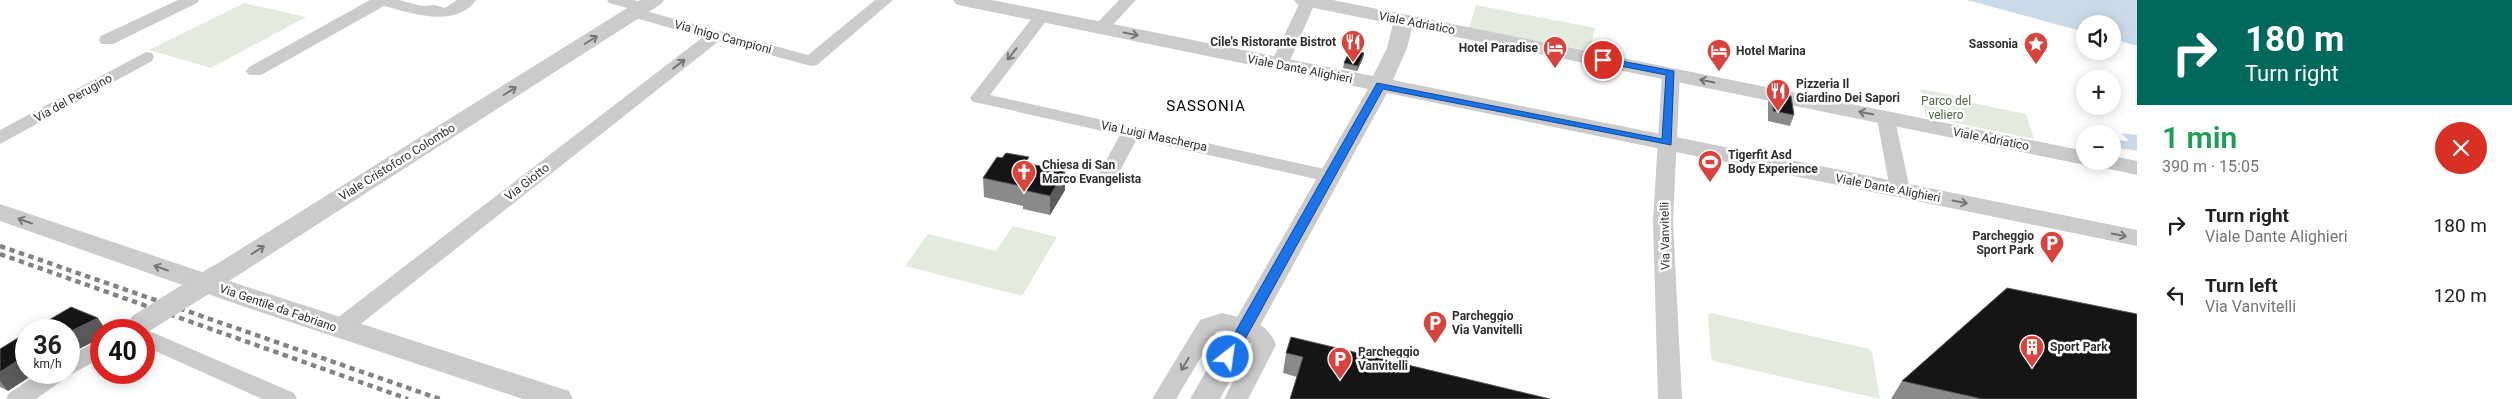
<!DOCTYPE html>
<meta charset="utf-8">
<style>
body{margin:0;font-family:Roboto,sans-serif;background:#f2f2f2;color:#222;height:100vh;display:flex;flex-direction:column;font-size:19px;white-space:nowrap}
*{box-sizing:border-box;margin:0}
p{font-size:16px;color:#767676}
.icon{flex:none;width:28px;height:28px;fill:none;stroke:currentColor;stroke-width:2;stroke-linecap:round;stroke-linejoin:round}
.map{position:relative;flex:1;overflow:hidden}
.details{display:flex;flex-direction:column;background:#fff;width:375px}
.details>*{flex:none}
.guide{background:#00695c;color:#fff;overflow:hidden}
.tools{position:absolute;left:2076px;top:15px;display:grid;gap:10px}
.tools a{display:grid;place-items:center;width:45px;height:45px;border-radius:50%;background:#fff;box-shadow:0 2px 12px #0003;font-size:25px}
.speed{position:absolute;left:15px;top:319px;display:flex;gap:10px;font-size:25px;font-weight:700;text-align:center}
.speed>*{display:grid;place-content:center;width:65px;height:65px;border-radius:50%;background:#fff;box-shadow:0 2px 12px #0003;line-height:1}
.speed small{font-size:12px;font-weight:400}
.speed .limit{border:8px solid #d22;background:#fff;color:#111}
.pin{position:absolute;display:grid;place-items:center;width:42px;height:42px;color:#fff;margin:-21px;border:2px solid #fff;border-radius:50%;box-shadow:0 1px 5px #0007}
.me{position:absolute;width:55px;margin:-28px;rotate:30deg;stroke-linejoin:round;filter:drop-shadow(0 0 4px #0008)}
.turn{display:flex;align-items:center;gap:18px;height:105px;padding:0 25px;font-size:22px}
.turn .icon{width:65px;height:65px;stroke-width:2.5}
.turn b{display:block;font-size:35px;line-height:42px}
.round{display:grid;place-items:center;flex:none;width:52px;height:52px;border-radius:26px;background:#f2f2f2}
.overview{display:flex;align-items:center;justify-content:space-between;height:85px;padding:0 25px}
h1{font-size:30px;font-weight:600;line-height:38px;color:#1e9e55}
ul{padding:0;list-style:none}
li{display:flex;align-items:center;gap:15px;height:70px;padding:0 25px}
li div{flex:1}
li b{display:block;font-size:19px}
li em{font-style:normal}
main{display:flex;flex:1;min-height:0}
.map>svg:first-child{display:block}
</style>
<main>
<div class="map">
<svg width="2137" height="399" viewBox="0 0 2137 399">
<rect width="100%" height="100%" fill="#fff"/>
<path fill="#e3ebdd" d="M244 3 306 17 211 68 149 50Z
M1476 5 1595 28 1590 51 1469 28Z
M1920 89 1957 96 1958 100 2026 114 2034 139 1926 117Z
M1013 226 1057 237 1022 296 905 266 928 234 996 251Z
M1710 313 1869 349 1872 352 1880 399 1713 361 1711 357 1708 316Z"/>
<path fill="#cadae9" d="M1967 0H2137V46L2113 39 2112 24H2085V32Z
M2121 133 2137 135V151L2113 147V140L2129 141Z"/>
<g fill="none" stroke-linecap="round" stroke-linejoin="round">
<path fill="#cbcbcb" fill-rule="evenodd" d="M178 0H199L197 3 113 44H101L99 40 101 36Z
M370 0H399L422 6 435 5 445 8 457 0H476C456 29 411 13 384 6L261 75H249L246 71 249 67Z
M607 0H634L649 4 651 7 645 11 808 55 875 0H893L817 65 811 66 719 41 348 334 340 336 332 334 329 328 332 322 703 37 628 16 626 13 631 9 609 3Z
M1119 0H1136L1107 31H1095L1093 28 1095 25Z
M1301 0 1316 1 1288 65 1285 69H1273L1270 65Z
M1042 11 1050 16 990 95 1329 170 1336 172 1339 176 1336 180 1329 182 1137 139 1112 185H1098L1095 181 1120 135 979 103 973 102 970 98 1036 13Z
M146 52 152 53 154 57 152 61 0 144V130Z
M1671 68 1677 69 1680 73 1673 221 1682 399H1658L1653 221 1662 73 1665 69Z
M1889 113 1895 114 1898 118 1896 124 1910 190 1907 194 1900 196 1893 194 1890 190 1878 124 1883 114Z
M1222 313C1245 319 1267 320 1276 345L1248 399H1224L1252 345 1251 341C1240 334 1229 327 1216 332L1176 399H1152L1200 320Z
M147 330 294 393 297 399H262L144 346V331Z
M101 339V358L70 375 36 399H6L9 393 41 372H69V356Z"/>
<path fill="#cbcbcb" fill-rule="evenodd" d="M640 0H664L661 4 229 281 569 391 573 399H523L248 308 0 221V204L205 273 207 270Z
M953 0H992L1373 76 1387 48 1393 24 1304 6 1297 4 1294 0H1333L2085 151V161H2112V156L2137 161V175L2096 166 2093 163 2085 165 1412 28 1407 48 1393 80 2137 230V246L1387 93 1220 399H1190L1368 89 963 6 956 4Z"/>
<path stroke="#838383" stroke-width="4.5" stroke-dasharray="5.5 4.5" stroke-linecap="butt" d="M0 246 440 399
M0 254 408 399"/>
<path stroke="#cbcbcb" stroke-width="22" d="M140 324 217 276"/>
</g>
<path fill="#8a8a8a" d="M1364 53 1363 58 1357 71 1343 68 1344 63Z
M1773 92 1794 115 1790 126 1768 121V102Z
M1029 164 1065 190 1050 215 1023 209V206L984 197 983 178Z
M0 349 26 372H37L8 391 0 387Z
M1286 353 1550 399 1297 377 1283 373Z
M1902 381 2137 399H1891Z"/>
<path fill="#5b5b5b" d="M1364 53 1363 58 1357 71 1358 66Z
M1065 171V190L1050 215V196Z
M98 318 106 330H101V338L69 354V332Z
M26 355V372H37L8 391 0 381V372Z"/>
<path fill="#151515" stroke="#5b5b5b" d="M1350 50 1364 53 1358 66 1344 63Z
M1773 92 1791 96 1794 115 1773 111Z
M1006 153 1029 157 1025 163 1065 171 1050 196 1023 190 1025 187 983 178 997 157 1002 158Z
M2007 288 2137 314V399H1982L1902 381Z
M71 307 98 318 69 332V330H32Z
M26 333V355L0 372V349Z
M1291 337 1550 399H1290L1303 357 1286 353Z"/>
<defs><path id="oneway-shaft" d="M-6 0H5M1.5-3L5.5 0L1.5 3" fill="none" stroke-width="1.6" stroke-linecap="round" stroke-linejoin="round" transform="scale(1.25)"/></defs>
<g stroke="#757575">
<use href="#oneway-shaft" transform="translate(1131 34) rotate(12)"/>
<use href="#oneway-shaft" transform="translate(591 40) rotate(-32)"/>
<use href="#oneway-shaft" transform="translate(1012 54) rotate(128)"/>
<use href="#oneway-shaft" transform="translate(679 64) rotate(-38)"/>
<use href="#oneway-shaft" transform="translate(1707 81) rotate(-168)"/>
<use href="#oneway-shaft" transform="translate(510 91) rotate(-32)"/>
<use href="#oneway-shaft" transform="translate(1866 113) rotate(-168)"/>
<use href="#oneway-shaft" transform="translate(1960 202) rotate(11)"/>
<use href="#oneway-shaft" transform="translate(25 221) rotate(-161)"/>
<use href="#oneway-shaft" transform="translate(2119 235) rotate(11)"/>
<use href="#oneway-shaft" transform="translate(258 250) rotate(-32)"/>
<use href="#oneway-shaft" transform="translate(161 268) rotate(-161)"/>
<use href="#oneway-shaft" transform="translate(1185 364) rotate(121)"/>
</g>
<path fill="#1a73e8" stroke="#114b97" d="M1600 57 1674 71 1671 145 1383 89 1233 361H1223L1221 357 1377 83 1662 139 1666 75 1600 62Z"/>
<defs>
<symbol id="restaurant-pin" viewBox="-11 -11 22 30"><path d="M0 17L-7.5 6A9.5 9.5 0 1 1 7.5 6Z" fill="#d9433d" stroke="#fff"/><path d="M-5-6h1v4h1v-4h1v4h1v-4h1v5L-1.5 .5V6h-2V.5L-5-1ZM5-6V6H3V1.5H1.5Q1.5-4 5-6Z" fill="#fff"/></symbol>
<symbol id="sight-pin" viewBox="-11 -11 22 30"><path d="M0 17L-7.5 6A9.5 9.5 0 1 1 7.5 6Z" fill="#d9433d" stroke="#fff"/><path d="M0-6L1.8-2.2L6-1.7L2.9 1.2L3.7 5.4L0 3.3L-3.7 5.4L-2.9 1.2L-6-1.7L-1.8-2.2Z" fill="#fff"/></symbol>
<symbol id="hotel-pin" viewBox="-11 -11 22 30"><path d="M0 17L-7.5 6A9.5 9.5 0 1 1 7.5 6Z" fill="#d9433d" stroke="#fff"/><path d="M-6-4.5h1.5V1H6V5H4.5V3h-9V5H-6ZM-4 0a1.8 1.8 0 1 1 3.6 0ZM.5 0V-2.5h3Q6-2.5 6 0Z" fill="#fff"/></symbol>
<symbol id="stadium-pin" viewBox="-11 -11 22 30"><path d="M0 17L-7.5 6A9.5 9.5 0 1 1 7.5 6Z" fill="#d9433d" stroke="#fff"/><path d="M0-5a6.5 5 0 1 0 0 10a6.5 5 0 1 0 0-10ZM-3.5-1.8h7v3.6h-7Z" fill="#fff"/></symbol>
<symbol id="church-pin" viewBox="-11 -11 22 30"><path d="M0 17L-7.5 6A9.5 9.5 0 1 1 7.5 6Z" fill="#d9433d" stroke="#fff"/><path d="M-1.2-6h2.4v3.5h3.3v2.4h-3.3V6h-2.4V-.1h-3.3v-2.4h3.3Z" fill="#fff"/></symbol>
<symbol id="parking-pin" viewBox="-11 -11 22 30"><path d="M0 17L-7.5 6A9.5 9.5 0 1 1 7.5 6Z" fill="#d9433d" stroke="#fff"/><path d="M-3.5-5.5H1a3.5 3.5 0 0 1 0 7H-1V5.5H-3.5ZM-1-3.4V-.6H.8a1.4 1.4 0 0 0 0-2.8Z" fill="#fff"/></symbol>
<symbol id="building-pin" viewBox="-11 -11 22 30"><path d="M0 17L-7.5 6A9.5 9.5 0 1 1 7.5 6Z" fill="#d9433d" stroke="#fff"/><path d="M-4-6H4V6H1V3H-1V6H-4ZM-2.5-4.3h1.7v1.8h-1.7ZM.8-4.3h1.7v1.8H.8ZM-2.5-1h1.7V.8h-1.7ZM.8-1h1.7V.8H.8Z" fill="#fff"/></symbol>
</defs>
<g fill-rule="evenodd">
<use href="#restaurant-pin" x="1339" y="28" width="28" height="38"/>
<use href="#sight-pin" x="2022" y="30" width="28" height="38"/>
<use href="#hotel-pin" x="1541" y="34" width="28" height="38"/>
<use href="#hotel-pin" x="1705" y="37" width="28" height="38"/>
<use href="#restaurant-pin" x="1764" y="77" width="28" height="38"/>
<use href="#stadium-pin" x="1696" y="148" width="28" height="38"/>
<use href="#church-pin" x="1010" y="158" width="28" height="38"/>
<use href="#parking-pin" x="2038" y="229" width="28" height="38"/>
<use href="#parking-pin" x="1421" y="309" width="28" height="38"/>
<use href="#building-pin" x="2018" y="333" width="28" height="38"/>
<use href="#parking-pin" x="1326" y="345" width="28" height="38"/>
</g>
<g text-anchor="middle" stroke-width="5" stroke-linejoin="round" paint-order="stroke">
<g font-size="12" fill="#2e2e2e" stroke="#fff">
<text transform="translate(1417 23) rotate(11)" y="4">Viale Adriatico</text>
<text transform="translate(723 37) rotate(15)" y="4">Via Inigo Campioni</text>
<text transform="translate(1300 69) rotate(11)" y="4">Viale Dante Alighieri</text>
<text transform="translate(73 98) rotate(-29)" y="4">Via del Perugino</text>
<text transform="translate(1154 136) rotate(12)" y="4">Via Luigi Mascherpa</text>
<text transform="translate(1991 139) rotate(11)" y="4">Viale Adriatico</text>
<text transform="translate(397 162) rotate(-32)" y="4">Viale Cristoforo Colombo</text>
<text transform="translate(527 182) rotate(-38)" y="4">Via Giotto</text>
<text transform="translate(1888 188) rotate(11)" y="4">Viale Dante Alighieri</text>
<text transform="translate(1665 236) rotate(-91)" y="4">Via Vanvitelli</text>
<text transform="translate(278 308) rotate(19)" y="4">Via Gentile da Fabriano</text>
</g>
<g font-size="12" font-weight="bold" fill="#2e2e2e" stroke="#fff" text-anchor="start">
<text x="1336" y="46" text-anchor="end">Cile's Ristorante Bistrot</text>
<text x="2018" y="48" text-anchor="end">Sassonia</text>
<text x="1538" y="52" text-anchor="end">Hotel Paradise</text>
<text x="1736" y="55">Hotel Marina</text>
<text x="1796" y="88">Pizzeria Il<tspan x="1796" dy="14">Giardino Dei Sapori</tspan></text>
<text x="1728" y="159">Tigerfit Asd<tspan x="1728" dy="14">Body Experience</tspan></text>
<text x="1042" y="169">Chiesa di San<tspan x="1042" dy="14">Marco Evangelista</tspan></text>
<text x="2034" y="240" text-anchor="end">Parcheggio<tspan x="2034" dy="14">Sport Park</tspan></text>
<text x="1452" y="320">Parcheggio<tspan x="1452" dy="14">Via Vanvitelli</tspan></text>
<text x="2050" y="351">Sport Park</text>
<text x="1358" y="356">Parcheggio<tspan x="1358" dy="14">Vanvitelli</tspan></text>
</g>
<g font-size="12" fill="#4d673f" stroke="#fff">
<text x="1946" y="105">Parco del<tspan x="1946" dy="14">veliero</tspan></text>
</g>
<g font-size="15" letter-spacing="1" fill="#000" stroke="#fff">
<text x="1206" y="111">SASSONIA</text>
</g>
</g>
</svg>
<div class="tools">
<a><svg class="icon" aria-label="sound" viewBox="0 0 24 24"><path d="M4 9h4l5-4v14l-5-4H4zM17 9q2 3 0 6"/></svg></a>
<a>+</a>
<a>−</a>
</div>
<div class="speed"><div>36<small>km/h</small></div><div class="limit">40</div></div>
<div class="pin" style="left:1603px;top:60px;background:#d93025"><svg class="icon" aria-label="arrive" viewBox="0 0 24 24"><path d="M6 21V4h12l-3 4 3 4H6"/></svg></div>
<svg class="me" style="left:1228px;top:357px" viewBox="-20 -20 40 40"><circle r="17" fill="#1a73e8" stroke="#fff" stroke-width="3"/><path d="M0-11L8 9 0 5-8 9z" fill="#fff"/></svg>
</div>
<section class="details">
<div class="guide">
<div class="turn"><svg class="icon" aria-label="right" viewBox="0 0 24 24"><path d="M7 20v-9h11M14 6l5 5-5 5"/></svg><div><b>180 m</b>Turn right</div></div>
</div>
<div class="overview"><div><h1>1 min</h1><p>390 m · 15:05</p></div><a class="round" style="background:#d93025;color:#fff"><svg class="icon" aria-label="close" viewBox="0 0 24 24"><path d="M6 6l12 12M18 6L6 18"/></svg></a></div>
<ul>
<li><svg class="icon" aria-label="right" viewBox="0 0 24 24"><path d="M7 20v-9h11M14 6l5 5-5 5"/></svg><div><b>Turn right</b><p>Viale Dante Alighieri</p></div><em>180 m</em></li>
<li><svg class="icon" aria-label="left" viewBox="0 0 24 24"><path d="M17 20v-9H6M10 6l-5 5 5 5"/></svg><div><b>Turn left</b><p>Via Vanvitelli</p></div><em>120 m</em></li>
</ul>
</section>
</main>
